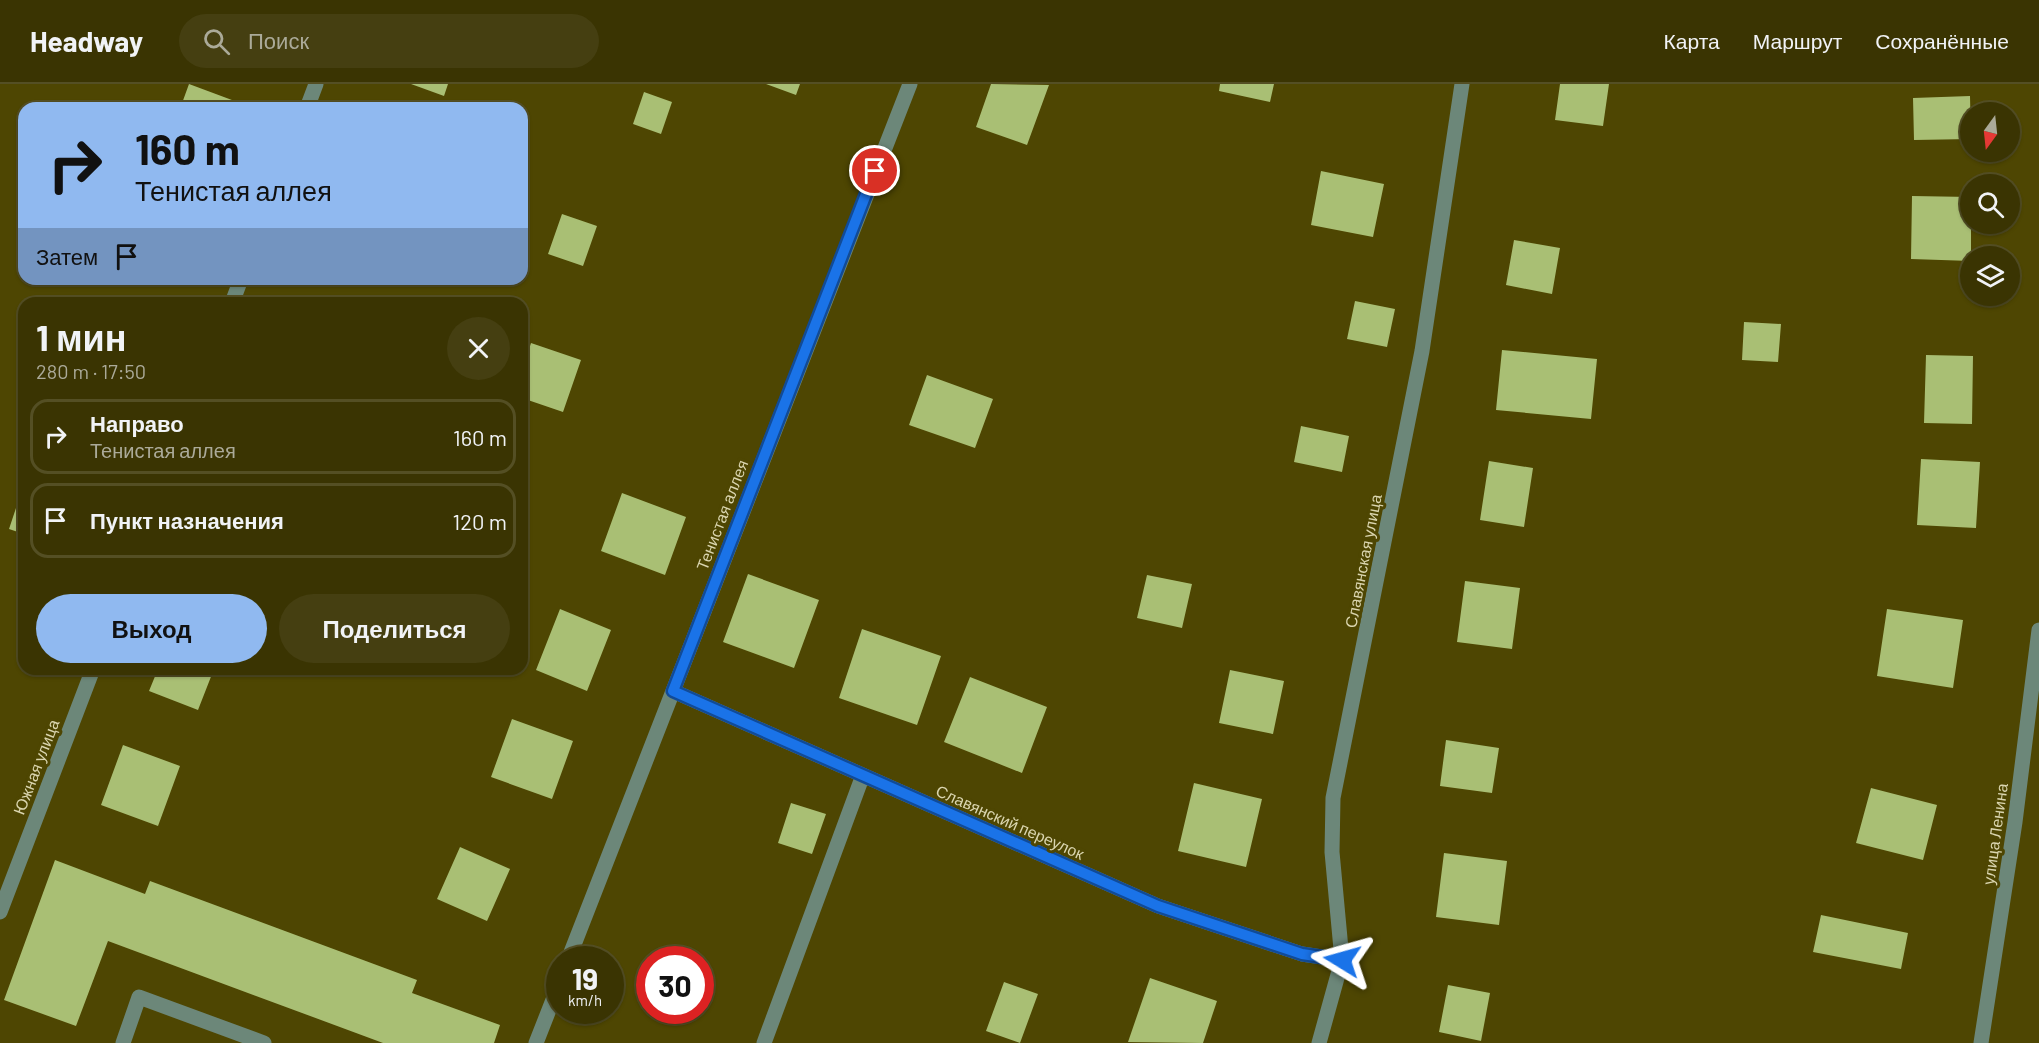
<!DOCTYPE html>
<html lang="ru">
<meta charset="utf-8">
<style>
body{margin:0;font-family:Barlow,sans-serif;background:#453f11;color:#f1f3f6;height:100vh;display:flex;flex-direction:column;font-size:22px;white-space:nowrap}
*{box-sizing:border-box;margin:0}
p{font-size:20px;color:#abaa99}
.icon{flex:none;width:33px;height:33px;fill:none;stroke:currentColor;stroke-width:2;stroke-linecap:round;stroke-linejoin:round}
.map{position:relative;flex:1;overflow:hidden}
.sheet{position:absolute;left:18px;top:213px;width:510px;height:378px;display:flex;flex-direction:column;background:#3a3402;border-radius:18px;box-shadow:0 2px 4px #0004,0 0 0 2px #544f24}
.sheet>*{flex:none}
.top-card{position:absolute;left:18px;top:18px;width:510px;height:183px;border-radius:18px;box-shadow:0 2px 4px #0004,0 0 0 2px #544f24;background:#90b9f0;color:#111;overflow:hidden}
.needle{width:39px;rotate:195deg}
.buttons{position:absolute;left:1960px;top:18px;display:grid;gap:12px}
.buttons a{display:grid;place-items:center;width:60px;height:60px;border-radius:50%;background:#3a3402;box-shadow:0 2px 4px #0004,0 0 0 2px #544f24;font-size:30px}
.speed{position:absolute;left:546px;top:862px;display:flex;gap:12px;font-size:30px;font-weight:700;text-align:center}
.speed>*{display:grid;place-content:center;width:78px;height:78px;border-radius:50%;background:#3a3402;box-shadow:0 2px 4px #0004,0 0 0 2px #544f24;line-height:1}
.speed small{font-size:15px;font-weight:400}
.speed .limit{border:9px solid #d22;background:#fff;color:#111}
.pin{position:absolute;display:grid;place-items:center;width:51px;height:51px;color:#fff;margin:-26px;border:3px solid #fff;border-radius:50%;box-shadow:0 2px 6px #0007}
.me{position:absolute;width:66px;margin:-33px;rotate:278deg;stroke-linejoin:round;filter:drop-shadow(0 0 4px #0008)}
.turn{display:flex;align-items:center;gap:21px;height:126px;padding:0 18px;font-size:27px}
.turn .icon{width:78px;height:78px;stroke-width:2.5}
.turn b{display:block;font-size:42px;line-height:51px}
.then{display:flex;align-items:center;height:57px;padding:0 18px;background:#0003;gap:12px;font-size:22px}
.round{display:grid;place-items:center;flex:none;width:63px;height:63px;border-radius:32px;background:#453f11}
.overview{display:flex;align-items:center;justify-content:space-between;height:102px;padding:0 18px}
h1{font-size:36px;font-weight:700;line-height:45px}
.primary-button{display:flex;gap:12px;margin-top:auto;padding:12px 18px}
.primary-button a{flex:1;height:69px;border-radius:36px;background:#90b9f0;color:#111;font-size:24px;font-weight:700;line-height:69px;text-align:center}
.primary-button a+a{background:#453f11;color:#f1f3f6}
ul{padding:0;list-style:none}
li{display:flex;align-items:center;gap:18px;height:75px;margin:0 12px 9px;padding:0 6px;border:3px solid #544f24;border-radius:18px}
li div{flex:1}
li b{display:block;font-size:22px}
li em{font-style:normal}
header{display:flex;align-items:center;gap:36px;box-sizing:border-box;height:84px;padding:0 30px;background:#3a3402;border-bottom:2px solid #544f24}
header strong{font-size:28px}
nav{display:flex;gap:33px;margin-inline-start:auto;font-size:21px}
.search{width:420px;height:54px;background:#453f11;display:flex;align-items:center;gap:15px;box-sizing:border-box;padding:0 21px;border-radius:33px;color:#abaa99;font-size:22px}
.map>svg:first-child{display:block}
</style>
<header>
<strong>Headway</strong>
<div class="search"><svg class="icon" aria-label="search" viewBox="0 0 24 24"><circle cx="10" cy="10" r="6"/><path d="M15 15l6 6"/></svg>Поиск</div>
<nav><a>Карта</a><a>Маршрут</a><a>Сохранённые</a></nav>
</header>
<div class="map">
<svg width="2039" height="959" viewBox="0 0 2039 959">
<rect width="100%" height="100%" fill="#4e4602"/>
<path fill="#a9bf74" d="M189 0 240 19 238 24 181 22Z
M411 0H448L444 12Z
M766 0H800L796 11Z
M991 0 1049 1 1027 61 976 43Z
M1220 0H1274L1270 18 1219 7Z
M1560 0H1609L1603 42 1555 36Z
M644 8 672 18 661 50 633 40Z
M1970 12 1971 55 1914 56 1913 14Z
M1321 87 1384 100 1373 153 1311 141Z
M1912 112 1971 113V177L1911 175Z
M562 130 597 142 583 182 548 170Z
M1514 156 1560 164 1552 210 1506 201Z
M322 195H343L340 202Z
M1355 217 1395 225 1387 263 1347 255Z
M1744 238 1781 240 1778 278 1742 276Z
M531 259 581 276 563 328 522 314V287Z
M1502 266 1597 275 1591 335 1496 326Z
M1926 271 1973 272 1972 340 1924 339Z
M927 291 993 315 975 364 909 341Z
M1301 342 1349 352 1342 388 1294 378Z
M1921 375 1980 378 1976 444 1917 441Z
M1489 377 1533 384 1524 443 1480 436Z
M24 400V450L9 445Z
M622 409 686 433 665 491 601 467Z
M748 490 819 516 794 584 723 558Z
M1147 491 1192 500 1182 544 1137 534Z
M1465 497 1520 504 1512 565 1457 558Z
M560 525 611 546 587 607 536 586Z
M1887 525 1963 536 1953 604 1877 592Z
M862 545 941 572 917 641 839 614Z
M158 585H214L198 626 149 607Z
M1230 586 1284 597 1273 650 1219 639Z
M970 593 1047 623 1022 689 944 658Z
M512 635 573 657 552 715 491 693Z
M1446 656 1499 664 1492 709 1440 702Z
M123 661 180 682 158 742 101 721Z
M1194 699 1262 715 1246 783 1178 767Z
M1871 704 1937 721 1923 776 1856 759Z
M791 719 826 730 812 770 778 759Z
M460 763 510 785 487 837 437 815Z
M1444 769 1507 777 1499 841 1436 833Z
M55 776 145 810 150 797 417 896 412 909 500 941 494 959H383L108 857 76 942 4 916Z
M1821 831 1908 849 1901 885 1813 868Z
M1150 894 1217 917 1203 959 1128 958Z
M1004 898 1038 910 1020 959 986 947Z
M1448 901 1490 909 1481 957 1439 948Z"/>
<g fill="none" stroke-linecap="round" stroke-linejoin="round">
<path stroke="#6c8779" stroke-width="15" d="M307 24 316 0
M232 219 241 195
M673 607 1158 822 1302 870 1342 876
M0 828 93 585
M568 876 910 0
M123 959 139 913 264 959
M536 959 560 898
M764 959 863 691
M1319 959 1342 876 1332 768 1333 714 1422 267 1462 0
M1981 959 2015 738 2039 546"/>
</g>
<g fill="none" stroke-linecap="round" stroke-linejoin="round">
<defs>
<path id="route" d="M875 87 673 607 1158 822 1302 870 1342 876"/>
</defs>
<use href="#route" stroke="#114b97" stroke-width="15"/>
<use href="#route" stroke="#1a73e8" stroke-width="10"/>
</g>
<g text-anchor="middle" stroke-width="6" stroke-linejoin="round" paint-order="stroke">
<g font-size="16" fill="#dad5af" stroke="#4e4602">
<text transform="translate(722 431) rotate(-69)" y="6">Тенистая аллея</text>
<text transform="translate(1363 477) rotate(-79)" y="6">Славянская улица</text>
<text transform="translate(36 683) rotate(-69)" y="6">Южная улица</text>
<text transform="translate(1010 738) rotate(24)" y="6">Славянский переулок</text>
<text transform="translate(1995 750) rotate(-82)" y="6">улица Ленина</text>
</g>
</g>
</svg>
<div class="buttons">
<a><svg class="needle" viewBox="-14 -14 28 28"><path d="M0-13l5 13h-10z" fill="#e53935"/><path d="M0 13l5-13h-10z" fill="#abaa99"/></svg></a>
<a><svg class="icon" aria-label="search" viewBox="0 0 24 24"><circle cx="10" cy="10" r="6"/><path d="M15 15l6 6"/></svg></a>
<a><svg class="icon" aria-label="layers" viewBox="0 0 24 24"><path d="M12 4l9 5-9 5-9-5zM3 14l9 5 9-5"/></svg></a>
</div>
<div class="speed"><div>19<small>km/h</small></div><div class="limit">30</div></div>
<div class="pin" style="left:875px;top:87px;background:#d93025"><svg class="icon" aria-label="arrive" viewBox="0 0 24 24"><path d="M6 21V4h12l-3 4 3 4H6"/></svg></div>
<svg class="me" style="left:1342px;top:876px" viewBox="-20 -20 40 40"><path d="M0-17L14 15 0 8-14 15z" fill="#1a73e8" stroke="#fff" stroke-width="4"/></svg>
<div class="top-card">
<div class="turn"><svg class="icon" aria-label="right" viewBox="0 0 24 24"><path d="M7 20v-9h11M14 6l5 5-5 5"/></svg><div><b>160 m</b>Тенистая аллея</div></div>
<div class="then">Затем<svg class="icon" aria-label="arrive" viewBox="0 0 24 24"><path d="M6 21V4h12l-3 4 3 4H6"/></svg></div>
</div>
<section class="sheet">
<div class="overview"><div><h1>1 мин</h1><p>280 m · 17:50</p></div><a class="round"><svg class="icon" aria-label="close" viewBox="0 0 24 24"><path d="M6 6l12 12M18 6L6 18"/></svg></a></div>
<ul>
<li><svg class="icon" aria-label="right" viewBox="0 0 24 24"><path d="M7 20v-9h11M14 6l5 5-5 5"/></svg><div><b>Направо</b><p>Тенистая аллея</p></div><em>160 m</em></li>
<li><svg class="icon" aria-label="arrive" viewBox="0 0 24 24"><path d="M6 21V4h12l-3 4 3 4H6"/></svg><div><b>Пункт назначения</b></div><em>120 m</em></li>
</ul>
<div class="primary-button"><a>Выход</a><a>Поделиться</a></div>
</section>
</div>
